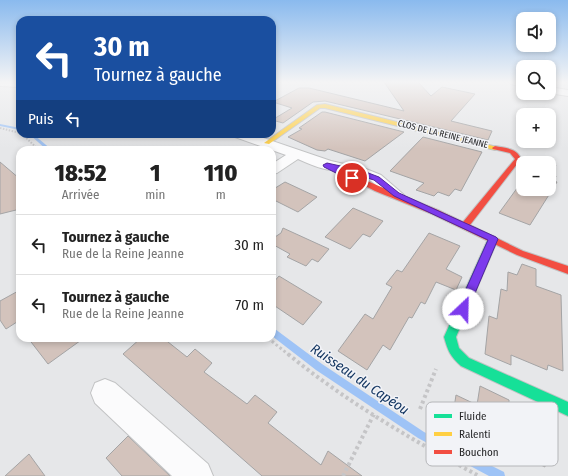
<!DOCTYPE html>
<html lang="fr">
<meta charset="utf-8">
<style>
body{margin:0;font-family:"Fira Sans Condensed",sans-serif;background:#f2f2f2;color:#222;height:100vh;display:flex;flex-direction:column;font-size:15px;white-space:nowrap}
*{box-sizing:border-box;margin:0}
p{font-size:13px;color:#767676}
.icon{flex:none;width:22px;height:22px;fill:none;stroke:currentColor;stroke-width:2;stroke-linecap:round;stroke-linejoin:round}
.map{position:relative;flex:1;overflow:hidden}
.side{position:absolute;left:16px;top:146px;width:260px;height:196px;display:flex;flex-direction:column;background:#fff;border-radius:12px;box-shadow:0 2px 6px #0003}
.side>*{flex:none}
.top-card{position:absolute;left:16px;top:16px;width:260px;height:122px;border-radius:12px;box-shadow:0 2px 6px #0003;background:#1a4fa0;color:#fff;overflow:hidden}
.tools{position:absolute;left:516px;top:12px;display:grid;gap:8px}
.tools a{display:grid;place-items:center;width:40px;height:40px;border-radius:8px;background:#fff;box-shadow:0 2px 6px #0003;font-size:20px}
.pin{position:absolute;display:grid;place-items:center;width:34px;height:34px;color:#fff;margin:-17px;border:2px solid #fff;border-radius:50%;box-shadow:0 1px 4px #0007}
.me{position:absolute;width:44px;margin:-22px;rotate:24deg;stroke-linejoin:round;filter:drop-shadow(0 0 3px #0008)}
.turn{display:flex;align-items:center;gap:14px;height:84px;padding:0 12px;font-size:18px}
.turn .icon{width:52px;height:52px;stroke-width:2.5}
.turn b{display:block;font-size:28px;line-height:34px}
.then{display:flex;align-items:center;height:38px;padding:0 12px;background:#0003;gap:8px;font-size:15px}
.eta{display:flex;justify-content:space-evenly;align-items:center;height:68px;text-align:center}
.eta b{font-size:24px;font-weight:800;line-height:28px}
ul{padding:0;list-style:none}
li{display:flex;align-items:center;gap:12px;height:60px;padding:0 12px;border-top:1px solid #e0e0e0}
li div{flex:1}
li b{display:block;font-size:15px}
li em{font-style:normal}
.map>svg:first-child{display:block}
</style>
<div class="map">
<svg width="568" height="476" viewBox="0 0 568 476">
<rect width="100%" height="100%" fill="#e6e7e9"/>
<g fill="none" stroke-linecap="round" stroke-linejoin="round">
<path fill="#9ec3f6" fill-rule="evenodd" d="M0 124 20 128V130L0 126Z
M29 134H33L52 150H47Z
M272 328 275 329 322 364 424 432 504 472 505 476H489L418 438 316 370 272 336Z"/>
</g>
<path fill="#d3c3bc" stroke="#a4a4a5" d="M384 82H418L431 96 442 87 475 94 451 121 492 131 488 140 325 101 313 102 283 123 272 120 292 108 273 102 299 88H309L404 111Z
M322 112H325L404 132 365 161 328 149 325 151 317 150 288 137 302 129 299 128Z
M423 137 482 152 461 191 455 189 449 196 438 192 434 196 416 190 424 183 390 171Z
M537 159 556 165 550 174 556 176 554 181 557 182 530 225 499 213 523 180V189H549V163H534Z
M0 162 20 179V209L0 214Z
M285 182 317 197 298 212 272 199V190Z
M353 208 383 221 370 237 363 234 350 249 325 237Z
M283 228 318 244 329 249 318 262 312 259 306 266 287 257 290 254 272 244V239L281 233Z
M429 233 460 246 446 269 462 277 456 290 436 282 425 304 421 302 412 318 409 317 390 350 383 345 367 370 338 351 365 314 373 319 392 287 386 284 397 270 402 272Z
M522 264 536 269V286L561 295 563 371 548 365 547 370 511 355V365L485 354 489 316 497 319 501 289 507 291 508 272 517 275Z
M279 276 322 302 303 325 272 304V284Z
M20 290V320L6 329 0 320V301Z
M28 338H84L48 364Z
M141 338H163L187 357 195 349 212 363 204 372 247 404 255 395 277 412 268 423 321 465 328 451 362 476H262L123 354Z
M480 386 509 400V403L545 420V467L452 421 456 395 477 405Z
M128 436 170 476H122L106 458Z
M29 454 45 476H5Z"/>
<g fill="none" stroke-linecap="round" stroke-linejoin="round">
<defs>
<path id="street" d="M0 82H20V87L0 86Z
M509 82H523V87L511 84Z
M549 87 568 90V96L549 93Z
M234 134H252L331 161 366 169 381 175 404 195 402 198C387 202 382 188 371 181 358 173 340 172 325 169 316 167 307 163 298 159L277 173 272 174V164L286 155 235 137Z
M105 379 115 383 208 464 213 476H172L95 403 91 393 95 383Z"/>
<path id="fast" d="M493 236 498 239 456 337 459 348 469 358 568 402V416L461 366C450 356 448 351 444 337L488 239Z"/>
<path id="slow" d="M325 104 497 147 498 148 495 150 325 108H320L269 144 264 143 317 105Z"/>
<path id="jam" d="M495 146C505 148 517 148 521 159L470 225 523 251 568 266V274L517 255 432 214 375 191 324 165 327 163 329 164 381 187 438 210 463 222 515 159 510 153 493 149 492 148Z"/>
</defs>
<use href="#street" stroke="#c2c3c4" stroke-width="2"/>
<use href="#fast" stroke="#c2c3c4" stroke-width="2"/>
<use href="#slow" stroke="#c2c3c4" stroke-width="2"/>
<use href="#jam" stroke="#c2c3c4" stroke-width="2"/>
<path stroke="#c5c5c7" stroke-width="2" stroke-dasharray="1.5 1.5" stroke-linecap="butt" d="M0 128 20 133
M22 134 39 150"/>
<path stroke="#c5c5c7" stroke-width="3" stroke-dasharray="2.5 2.5" stroke-linecap="butt" d="M268 338 289 355"/>
<path stroke="#c5c5c7" stroke-width="4" stroke-dasharray="3 3" stroke-linecap="butt" d="M288 354C345 401 414 441 479 476
M420 409 436 369
M343 476 374 414"/>
<use href="#street" fill="#fbfbfc" fill-rule="evenodd"/>
<use href="#fast" fill="#16e098" fill-rule="evenodd"/>
<use href="#slow" fill="#ffcf43" fill-rule="evenodd"/>
<use href="#jam" fill="#f24e42" fill-rule="evenodd"/>
</g>
<linearGradient id="sky" x2="0" y2="1"><stop stop-color="#8abaee"/><stop offset="0.55" stop-color="#f4f4f5"/><stop offset="1" stop-color="#f4f4f5" stop-opacity="0"/></linearGradient>
<rect width="568" height="149" fill="url(#sky)"/>
<path fill="#7c3aed" stroke="#51269a" d="M327 163 363 171 379 177 399 193 496 237 498 239 467 312H459L457 309 488 240 394 196 374 180 343 171 356 178 350 180 324 167 323 165Z"/>
<g text-anchor="middle" stroke-width="3" stroke-linejoin="round" paint-order="stroke">
<g font-size="9" fill="#272729" stroke="#f2f3f7">
<text transform="translate(443 134) rotate(14)" y="3">CLOS DE LA REINE JEANNE</text>
</g>
<g font-size="14" font-style="italic" fill="#10335f" stroke="#f2f3f7">
<text transform="translate(360 379) rotate(34)" y="5">Ruisseau du Capéou</text>
</g>
</g>
<rect x="426" y="402" width="132" height="64" rx="6" fill="#f2f3f7" stroke="#b5b6b9" stroke-width="1"/>
<rect x="434" y="414" width="18" height="4" fill="#16e098"/>
<rect x="434" y="432" width="18" height="4" fill="#ffcf43"/>
<rect x="434" y="450" width="18" height="4" fill="#f24e42"/>
<g font-size="11" fill="#272729">
<text x="459" y="420">Fluide</text>
<text x="459" y="438">Ralenti</text>
<text x="459" y="456">Bouchon</text>
</g>
</svg>
<div class="tools">
<a><svg class="icon" aria-label="sound" viewBox="0 0 24 24"><path d="M4 9h4l5-4v14l-5-4H4zM17 9q2 3 0 6"/></svg></a>
<a><svg class="icon" aria-label="search" viewBox="0 0 24 24"><circle cx="10" cy="10" r="6"/><path d="M15 15l6 6"/></svg></a>
<a>+</a>
<a>−</a>
</div>
<div class="pin" style="left:352px;top:178px;background:#d93025"><svg class="icon" aria-label="arrive" viewBox="0 0 24 24"><path d="M6 21V4h12l-3 4 3 4H6"/></svg></div>
<svg class="me" style="left:463px;top:309px" viewBox="-20 -20 40 40"><circle r="19" fill="#fff"/><path d="M0-13L10 11 0 6-10 11z" fill="#7c3aed"/></svg>
<div class="top-card">
<div class="turn"><svg class="icon" aria-label="left" viewBox="0 0 24 24"><path d="M17 20v-9H6M10 6l-5 5 5 5"/></svg><div><b>30 m</b>Tournez à gauche</div></div>
<div class="then">Puis<svg class="icon" aria-label="left" viewBox="0 0 24 24"><path d="M17 20v-9H6M10 6l-5 5 5 5"/></svg></div>
</div>
<section class="side">
<div class="eta">
<div><b>18:52</b><p>Arrivée</p></div>
<div><b>1</b><p>min</p></div>
<div><b>110</b><p>m</p></div>
</div>
<ul>
<li><svg class="icon" aria-label="left" viewBox="0 0 24 24"><path d="M17 20v-9H6M10 6l-5 5 5 5"/></svg><div><b>Tournez à gauche</b><p>Rue de la Reine Jeanne</p></div><em>30 m</em></li>
<li><svg class="icon" aria-label="left" viewBox="0 0 24 24"><path d="M17 20v-9H6M10 6l-5 5 5 5"/></svg><div><b>Tournez à gauche</b><p>Rue de la Reine Jeanne</p></div><em>70 m</em></li>
</ul>
</section>
</div>
